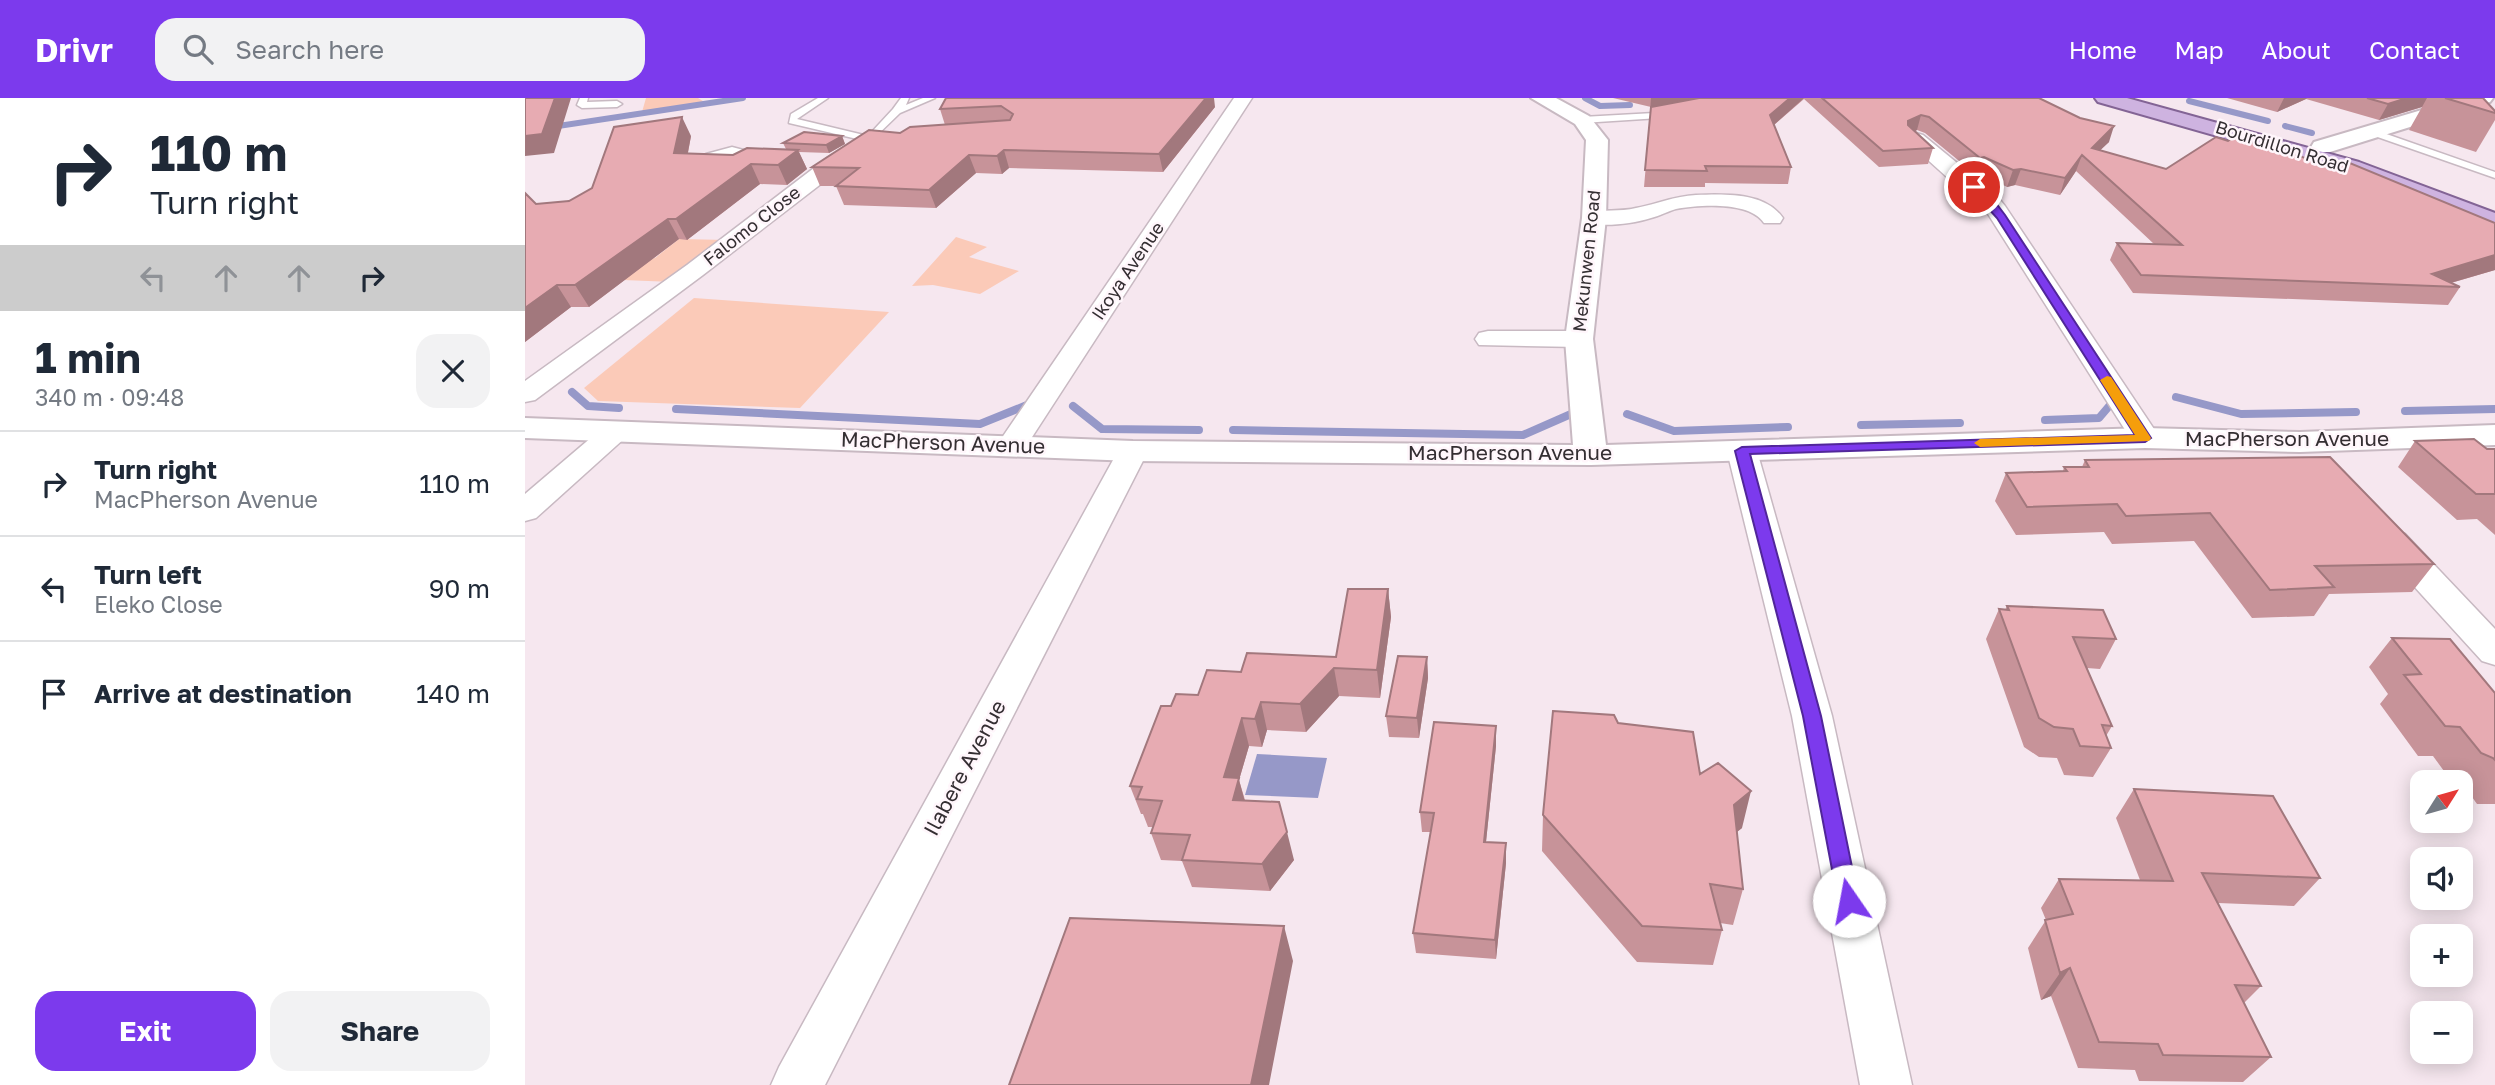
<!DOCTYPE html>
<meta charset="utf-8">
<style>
body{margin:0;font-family:"Golos Text",sans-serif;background:#f2f2f3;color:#1f2937;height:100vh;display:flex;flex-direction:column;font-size:26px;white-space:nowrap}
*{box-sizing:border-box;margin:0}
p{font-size:23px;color:#747a83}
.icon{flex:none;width:38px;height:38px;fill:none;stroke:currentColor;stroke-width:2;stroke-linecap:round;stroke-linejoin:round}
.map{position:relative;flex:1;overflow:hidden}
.drawer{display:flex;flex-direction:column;background:#fff;width:525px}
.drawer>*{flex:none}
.top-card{background:#fff;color:#1f2937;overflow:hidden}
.needle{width:46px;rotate:53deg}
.controls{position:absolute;left:1885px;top:672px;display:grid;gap:14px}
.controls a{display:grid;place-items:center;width:63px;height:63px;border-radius:14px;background:#fff;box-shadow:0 4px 18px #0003;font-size:35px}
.pin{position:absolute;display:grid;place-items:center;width:60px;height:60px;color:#fff;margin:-30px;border:4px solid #fff;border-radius:50%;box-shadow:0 2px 7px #0007}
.me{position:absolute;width:77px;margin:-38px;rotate:348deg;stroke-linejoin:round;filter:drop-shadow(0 0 5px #0008)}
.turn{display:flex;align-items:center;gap:24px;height:147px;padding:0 35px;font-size:32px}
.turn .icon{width:91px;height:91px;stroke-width:2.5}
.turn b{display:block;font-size:49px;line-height:60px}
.lanes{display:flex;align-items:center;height:66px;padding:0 35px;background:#0003;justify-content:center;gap:35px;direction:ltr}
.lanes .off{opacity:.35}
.round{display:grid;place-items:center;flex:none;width:74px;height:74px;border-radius:21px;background:#f2f2f3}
.overview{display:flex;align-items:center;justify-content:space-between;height:119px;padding:0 35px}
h1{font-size:42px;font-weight:700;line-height:52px}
.primary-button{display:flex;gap:14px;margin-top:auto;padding:14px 35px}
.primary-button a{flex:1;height:80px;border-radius:21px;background:#7c3aed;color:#fff;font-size:28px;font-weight:700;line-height:80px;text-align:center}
.primary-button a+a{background:#f2f2f3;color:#1f2937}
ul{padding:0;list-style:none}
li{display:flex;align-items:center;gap:21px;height:105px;padding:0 35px;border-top:2px solid #e0e1e3}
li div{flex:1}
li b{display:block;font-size:26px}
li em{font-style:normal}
header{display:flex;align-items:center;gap:42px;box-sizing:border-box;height:98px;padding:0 35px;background:#7c3aed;color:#fff}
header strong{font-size:33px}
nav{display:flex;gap:38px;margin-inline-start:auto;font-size:24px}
.search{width:490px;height:63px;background:#f2f2f3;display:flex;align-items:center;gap:18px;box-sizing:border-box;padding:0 24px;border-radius:21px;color:#747a83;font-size:26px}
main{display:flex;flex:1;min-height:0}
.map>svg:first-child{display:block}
</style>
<header>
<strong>Drivr</strong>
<div class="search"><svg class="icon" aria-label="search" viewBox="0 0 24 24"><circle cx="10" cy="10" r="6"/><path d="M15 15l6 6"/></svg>Search here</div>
<nav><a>Home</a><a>Map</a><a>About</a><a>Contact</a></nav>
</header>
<main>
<section class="drawer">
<div class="top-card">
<div class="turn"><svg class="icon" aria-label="right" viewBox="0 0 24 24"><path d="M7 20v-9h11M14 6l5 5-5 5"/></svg><div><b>110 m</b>Turn right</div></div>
<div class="lanes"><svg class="icon off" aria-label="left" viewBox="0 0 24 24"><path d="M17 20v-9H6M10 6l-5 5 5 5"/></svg><svg class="icon off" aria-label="ahead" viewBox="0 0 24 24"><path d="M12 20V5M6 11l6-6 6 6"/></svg><svg class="icon off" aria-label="ahead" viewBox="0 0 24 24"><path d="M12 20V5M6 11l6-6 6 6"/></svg><svg class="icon" aria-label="right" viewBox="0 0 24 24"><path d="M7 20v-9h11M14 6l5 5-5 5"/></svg></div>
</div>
<div class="overview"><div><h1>1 min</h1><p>340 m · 09:48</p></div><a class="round"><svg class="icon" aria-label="close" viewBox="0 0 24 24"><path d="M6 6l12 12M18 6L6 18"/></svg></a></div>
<ul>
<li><svg class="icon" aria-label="right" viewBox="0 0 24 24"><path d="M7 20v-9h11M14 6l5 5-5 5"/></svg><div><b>Turn right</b><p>MacPherson Avenue</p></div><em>110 m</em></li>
<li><svg class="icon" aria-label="left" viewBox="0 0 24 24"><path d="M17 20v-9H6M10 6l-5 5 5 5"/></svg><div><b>Turn left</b><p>Eleko Close</p></div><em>90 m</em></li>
<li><svg class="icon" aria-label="arrive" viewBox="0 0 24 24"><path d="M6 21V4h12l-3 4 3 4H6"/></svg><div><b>Arrive at destination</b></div><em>140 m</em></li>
</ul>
<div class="primary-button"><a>Exit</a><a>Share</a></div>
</section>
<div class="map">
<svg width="1970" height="987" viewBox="0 0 1970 987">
<rect width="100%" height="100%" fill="#f6e7ef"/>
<path fill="#fbcab8" d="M121 0H173L181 5 117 14Z
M431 139 462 149 444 159 494 173 455 196 408 187 387 188Z
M154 141 203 142 148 184 23 179 130 160Z
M169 200 364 214 275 310 73 303 59 290Z"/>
<path fill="#9698c8" d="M732 656 802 660 793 700 720 697Z"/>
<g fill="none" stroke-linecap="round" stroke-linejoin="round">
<path stroke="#9698c8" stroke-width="6" d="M1060 0 1075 8 1105 7
M1664 3 1743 23
M1760 28 1787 35
M0 33 218 0"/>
<path stroke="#9698c8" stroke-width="8" d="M47 294 63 308 94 310
M1651 299 1716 316 1831 314
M548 308 577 331 674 332
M151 311 455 326 502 307
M1880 313 1970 311
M1102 316 1149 333 1263 329
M1520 322 1574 320 1591 300
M1336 327 1435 325
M708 332 998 337 1046 316"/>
<defs>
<path id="lane" d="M55 0H63L62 4 92 3 97 6 92 9 57 10 52 7Z
M293 0H303L272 21 343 38 368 11 376 0H384L381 7 398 0H410L375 15 345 44 264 25 266 16Z
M1147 14 1150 15V19L1057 25 1052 22 1057 19Z
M1844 32H1850L1970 74V80L1844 36Z"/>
<path id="street" d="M709 0H727L498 353 487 356 476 353 472 347Z
M1391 35 1398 37 1471 97 1480 108 1635 340 1631 346 1620 349 1609 346 1463 116 1384 45 1381 41Z
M329 45 336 47 339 51 336 55 178 177 10 302 0 304V283L162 167 302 60Z
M207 49 226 54 229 58C218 73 187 81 174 65L181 56Z
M1171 97C1200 96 1240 94 1258 120L1255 125H1239C1224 103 1175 107 1151 111 1143 113 1135 118 1126 120 1107 126 1080 129 1061 125L1058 120 1061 115C1078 111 1095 114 1111 110 1132 106 1149 98 1171 97Z
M963 233H1054L1063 235 1067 241 1063 247 1054 249 954 247 950 241 954 235Z
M91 324 101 327 106 333 101 339 11 420 0 423V396L81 327Z
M608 344 619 347 623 353 300 987H246L254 969 593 353 597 347Z
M1217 344 1228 347 1232 353 1307 618 1387 987H1335L1267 618 1202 353 1206 347Z
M1868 433 1880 436 1970 531V567L1957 563 1856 452 1851 444 1856 436Z"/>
<path id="secondary" d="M1006 0H1031L1064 18 1083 42 1081 120 1068 241 1081 347 1620 330 1775 334 1970 327V347L1775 354 1620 350 1066 367 608 363 0 340V320L608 343 1048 347 1040 241 1057 120 1061 42 1050 26Z
M1937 0H1968L1965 4 1805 54H1789L1786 49 1789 44Z"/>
<path id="primary" d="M1570 0H1602L1834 64 1970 115V130L1818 74 1573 4Z"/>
</defs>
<use href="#lane" stroke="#c8b9c2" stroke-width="3"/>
<use href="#street" stroke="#c8b9c2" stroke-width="3"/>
<use href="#secondary" stroke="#c8b9c2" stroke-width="4"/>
<use href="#primary" stroke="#836495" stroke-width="4"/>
<use href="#lane" fill="#fff" fill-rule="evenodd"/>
<use href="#street" fill="#fff" fill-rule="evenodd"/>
<use href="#secondary" fill="#fff" fill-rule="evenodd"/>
<use href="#primary" fill="#ceb3e0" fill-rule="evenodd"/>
</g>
<path fill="#c79399" d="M421 0 690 9 638 74 484 70 477 76 451 75 411 110 319 107 311 88H295L287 69 375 35 420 27 415 11Z
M1088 0H1514L1584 44 1575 52 1970 172 1926 185 1935 189 1923 207 1608 195 1585 162 1592 145 1629 146 1551 73 1535 97 1490 87 1482 89 1455 75 1450 76 1400 35 1392 32 1390 33 1408 50 1403 66 1354 69 1279 1 1249 27 1266 69 1263 86 1180 85V89H1119L1126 9Z
M1702 0H1958L1970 13V22L1951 54 1884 32 1897 9 1854 22 1781 1 1752 14Z
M166 38 163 55 208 57 261 51 258 45 317 38 320 46 304 55 274 54 282 71 262 87 235 86 162 142 154 141 64 209H46L0 244V95L11 106 44 103Z
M1890 343 1962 351H1970V437L1952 421 1932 422 1873 369Z
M1560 362 1909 466 1887 494 1804 496 1789 518 1727 520 1669 443 1587 446 1579 434 1491 437 1470 403 1481 375 1538 373 1539 369H1557Z
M863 491 866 519 855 600 814 598 781 634 742 632 737 649 724 648 714 682 720 702 769 762 745 793 667 789 657 763 636 762 626 735 628 729H623L618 716H616L605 688 646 608 673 597 716 574 811 559Z
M1482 508 1591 541 1575 571 1562 570 1587 628 1581 638 1586 650 1568 679 1539 677 1532 660 1514 659 1499 649 1461 541 1474 511 1480 512Z
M1867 540 1970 595V706H1952L1940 689 1936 688V684H1927L1908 658H1893L1855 606 1863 596 1844 569Z
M902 559 903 580 894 640 864 639 861 618Z
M971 628V648L961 744 981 745V765L971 861 891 855 888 835 906 734H897L895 714Z
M1175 676 1217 730 1212 734 1218 791 1208 827 1195 825 1197 832 1188 867 1112 864 1017 753 1018 717Z
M1609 691 1795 780 1769 808 1693 805 1736 888 1719 905 1746 959 1718 984 1614 983 1610 972 1553 970 1526 898 1516 902 1503 850 1521 822 1516 810 1534 781 1615 782 1591 720Z"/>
<path fill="#a2787d" d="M30 0H46L29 55 0 58V38Z
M681 0H689L690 9 638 74 634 56Z
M1126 0H1173L1125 13Z
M1265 0H1279L1242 33 1245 17Z
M1759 0H1782L1781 1 1752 14Z
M1882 0H1902L1897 9 1854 22 1863 6Z
M1396 17 1392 32 1380 39 1383 23Z
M157 19 166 38 159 74 149 55Z
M1589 28 1584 44 1564 63 1567 50Z
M317 38 320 46 304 55 301 47Z
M273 52 282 71 262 87 253 67Z
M479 52 484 70 477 76 472 58Z
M444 57 451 75 411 110 404 92Z
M1557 57 1551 73 1535 97 1540 80Z
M1459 59 1455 75 1450 76 1455 60Z
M226 66 235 86 162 142 151 121Z
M1496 71 1490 87 1482 89 1488 72Z
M143 121 154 141 64 209 50 187Z
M1970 157V172L1915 188 1907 176Z
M32 187 46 209 0 244V210Z
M863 491 866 519 855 600 852 572Z
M902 559 903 580 894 640 892 620Z
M809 570 814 598 781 634 775 606Z
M736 604 742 632 737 649 730 621Z
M717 620 724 648 714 682 721 708 716 729 699 679Z
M971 628V648L959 763V744Z
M1226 693 1217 730 1200 743 1209 707Z
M762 734 769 762 745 793 737 766Z
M981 745V765L971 861 970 842Z
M759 828 768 863 744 987H726Z
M1545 870 1526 898 1516 902 1535 875Z"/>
<path fill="#e7abb2" stroke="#a2787d" stroke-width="2" d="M0 0H30L17 36 0 38Z
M421 0H681L634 56 479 52 472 58 444 57 404 92 311 88 334 70 287 69 344 32 375 35 385 29 485 22 488 16 476 8 415 11Z
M1174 0H1265L1245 17 1266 69 1180 68 1182 73 1120 72 1126 9Z
M1297 0H1514L1555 20 1589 28 1567 50 1641 71 1691 39 1703 43 1709 39 1804 67 1820 63 1970 125V157L1907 176 1935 189 1616 177 1592 145 1657 147 1557 57 1540 80 1496 71 1488 72 1459 59 1455 60 1404 19 1396 17 1383 23V27L1408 50 1358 53Z
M1842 0H1882L1863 6Z
M1920 0H1958L1970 13V15Z
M157 19 149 55 208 57 222 50 273 52 253 67 226 66 151 121H143L50 187H32L0 210V95L11 106 44 103 67 90 89 29Z
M279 34 317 38 301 47 258 45Z
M1949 341 1962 351H1970V396H1951L1890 343Z
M1805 359 1909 466 1790 468 1809 489 1745 492 1685 415 1601 418 1592 406 1502 409 1481 375 1542 373 1539 369H1564L1560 362Z
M823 491H863L852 572 809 570 775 606 736 604 730 621 717 620 699 679 714 680 708 702 754 704 762 734 737 766 657 762 665 737 626 735 637 703 612 701 617 689 605 688 636 608H646L651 596 673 597 682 572 716 574 722 555 811 559Z
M1482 508 1578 512 1591 541 1548 539 1587 628 1577 627 1586 650 1555 648 1548 631 1529 629 1514 620 1474 511 1484 512Z
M1867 540 1925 541 1970 595V662L1968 660 1956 655 1935 629 1920 628 1879 577 1896 576Z
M873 558 902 559 892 620 861 618Z
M1028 613 1089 617 1093 625 1168 634 1175 676 1193 665 1226 693 1209 707 1218 791 1185 786 1197 832 1117 828 1018 717Z
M909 624 971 628 959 744 981 745 970 842 888 835 909 715 895 714Z
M1609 691 1748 698 1795 780 1677 775 1736 888 1710 887 1746 959 1638 957 1633 946 1574 944 1545 870 1535 875 1520 822 1548 816 1534 781 1648 783Z
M545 820 759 828 726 987H484Z"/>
<path fill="#7c3aed" stroke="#51269a" stroke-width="2" d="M1449 87 1467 100 1480 117 1626 340 1620 344 1225 356 1296 618 1334 803 1331 809 1324 812 1317 809 1313 803 1278 618 1210 353 1217 349 1610 337 1472 120 1444 89Z"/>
<path fill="#f59e0b" d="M1582 278 1586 279 1626 340 1624 343 1455 349 1449 345 1455 341 1610 337 1575 282Z"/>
<g text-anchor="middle" stroke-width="5" stroke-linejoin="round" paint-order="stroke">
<g font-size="18" fill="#342e32" stroke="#fff6fb">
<text transform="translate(1757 49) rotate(17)" y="6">Bourdillon Road</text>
<text transform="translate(227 128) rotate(-38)" y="6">Falomo Close</text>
<text transform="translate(1062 163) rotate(-84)" y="6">Mekunwen Road</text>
<text transform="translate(603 173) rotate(-56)" y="6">Ikoya Avenue</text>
</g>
<g font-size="21" fill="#342e32" stroke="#fff6fb">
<text x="1762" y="348">MacPherson Avenue</text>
<text transform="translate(418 345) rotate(2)" y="7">MacPherson Avenue</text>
<text x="985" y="362">MacPherson Avenue</text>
<text transform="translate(440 670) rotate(-62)" y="7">Ilabere Avenue</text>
</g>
</g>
</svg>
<div class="controls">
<a><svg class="needle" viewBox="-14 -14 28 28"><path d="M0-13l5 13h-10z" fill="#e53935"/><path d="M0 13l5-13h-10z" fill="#747a83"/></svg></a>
<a><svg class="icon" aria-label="sound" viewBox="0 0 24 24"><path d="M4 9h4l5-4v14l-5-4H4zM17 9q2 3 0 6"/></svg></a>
<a>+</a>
<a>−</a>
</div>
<div class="pin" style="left:1449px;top:89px;background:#d93025"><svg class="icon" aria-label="arrive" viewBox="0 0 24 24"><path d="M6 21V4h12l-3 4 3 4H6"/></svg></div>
<svg class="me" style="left:1324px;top:803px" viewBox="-20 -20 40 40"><circle r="19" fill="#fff"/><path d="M0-13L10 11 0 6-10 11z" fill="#7c3aed"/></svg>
</div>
</main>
